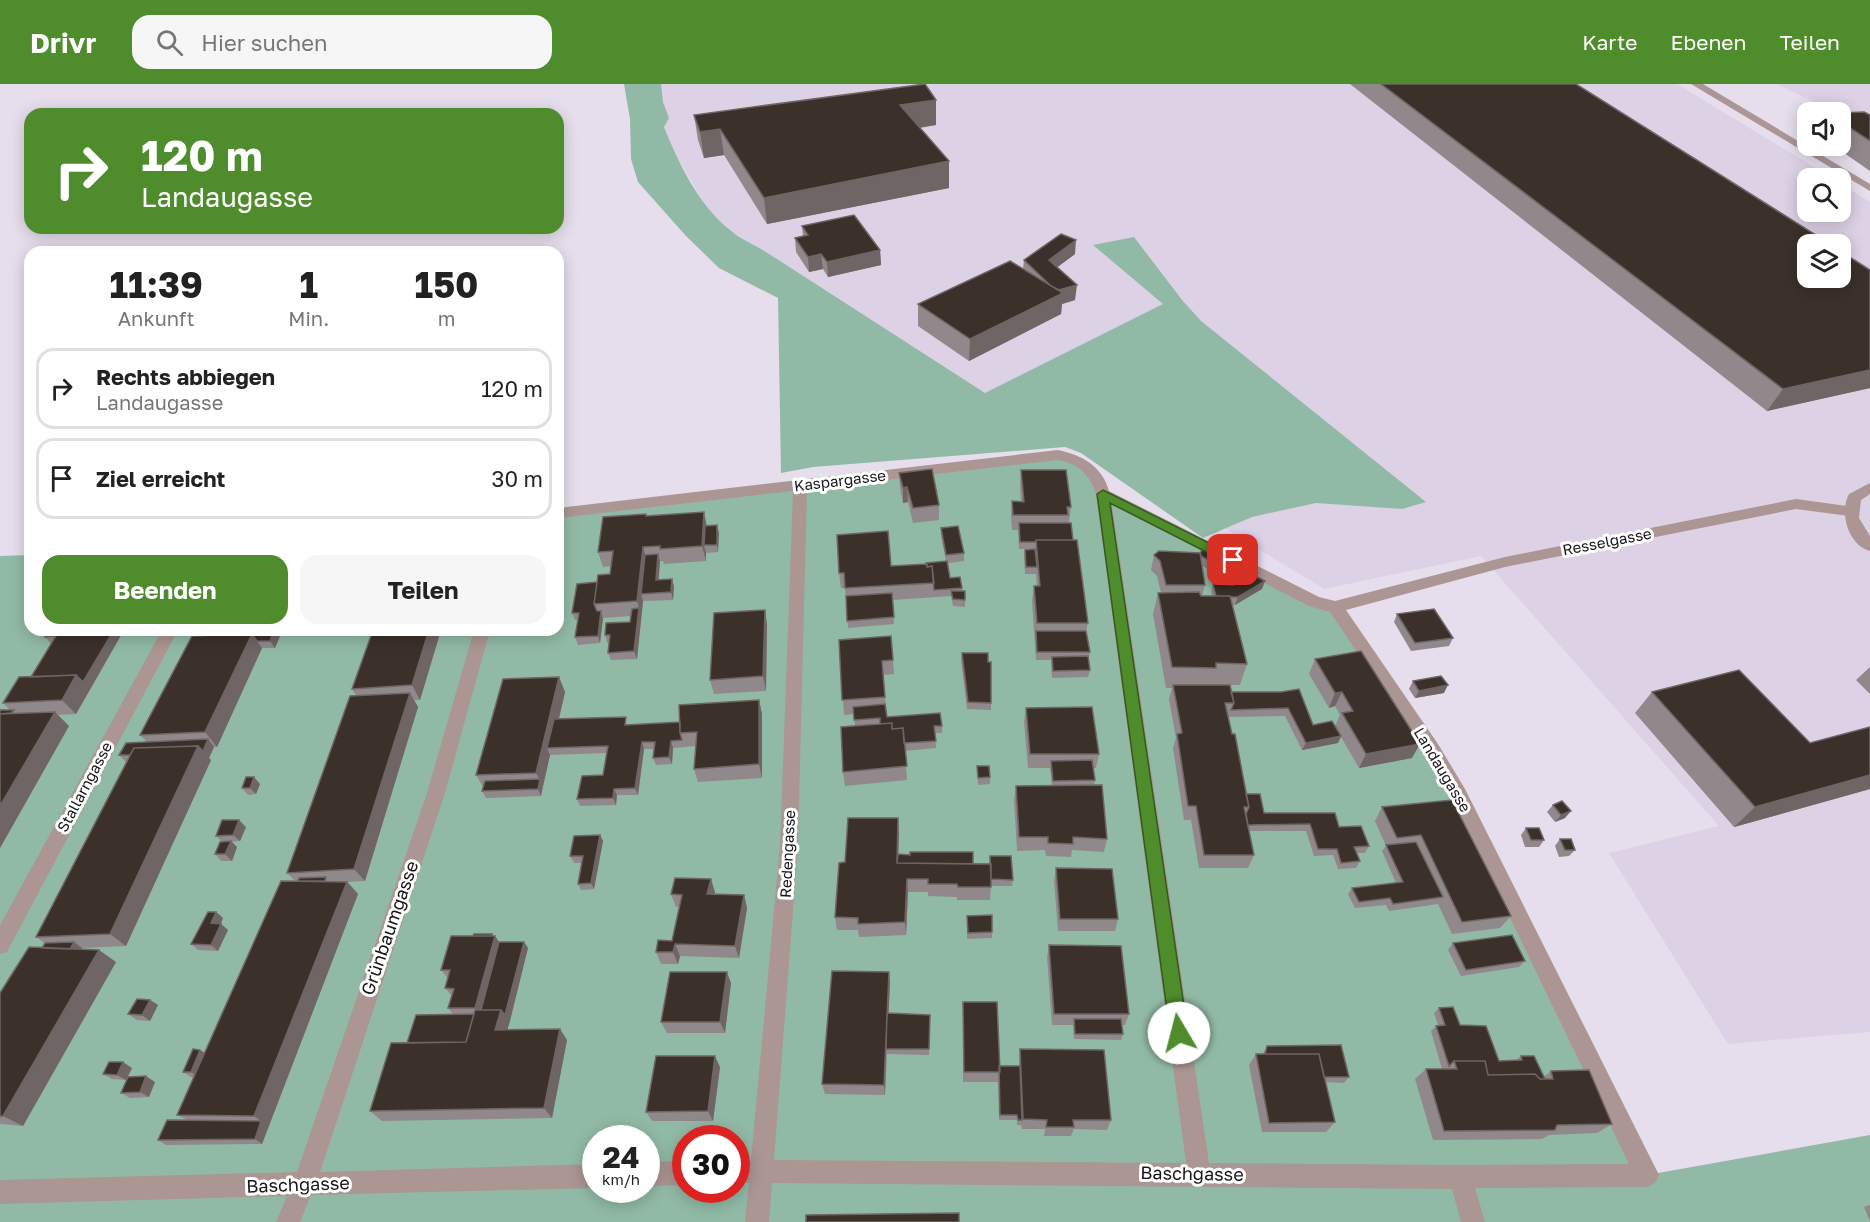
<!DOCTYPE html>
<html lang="de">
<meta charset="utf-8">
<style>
body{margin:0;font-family:"Golos Text",sans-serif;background:#f6f6f6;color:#222;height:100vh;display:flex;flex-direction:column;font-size:22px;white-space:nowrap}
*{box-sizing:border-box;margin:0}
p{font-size:20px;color:#767676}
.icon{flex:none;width:33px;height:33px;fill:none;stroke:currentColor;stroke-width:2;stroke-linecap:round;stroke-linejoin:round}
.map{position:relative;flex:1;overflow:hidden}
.details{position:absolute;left:24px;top:162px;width:540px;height:390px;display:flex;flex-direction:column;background:#fff;border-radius:18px;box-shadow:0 3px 15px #0003}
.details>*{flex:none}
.hud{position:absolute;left:24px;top:24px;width:540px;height:126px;border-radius:18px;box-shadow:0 3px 15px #0003;background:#4e8c2c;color:#fff;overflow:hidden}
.buttons{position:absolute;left:1797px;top:18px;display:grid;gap:12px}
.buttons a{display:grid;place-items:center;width:54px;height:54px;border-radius:12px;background:#fff;box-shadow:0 3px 15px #0003;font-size:30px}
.speed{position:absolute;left:582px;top:1041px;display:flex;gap:12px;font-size:30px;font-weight:700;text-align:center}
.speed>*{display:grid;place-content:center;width:78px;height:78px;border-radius:50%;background:#fff;box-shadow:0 3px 15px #0003;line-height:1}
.speed small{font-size:15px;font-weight:400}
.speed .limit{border:9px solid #d22;background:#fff;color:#111}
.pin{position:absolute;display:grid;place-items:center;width:51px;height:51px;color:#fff;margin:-26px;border-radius:12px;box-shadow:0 3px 9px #0006}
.me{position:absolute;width:66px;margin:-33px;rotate:352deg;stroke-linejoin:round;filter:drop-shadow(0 0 4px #0008)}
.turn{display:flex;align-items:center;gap:21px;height:126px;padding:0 18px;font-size:27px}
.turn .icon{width:78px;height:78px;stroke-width:2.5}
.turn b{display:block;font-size:42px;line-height:51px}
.eta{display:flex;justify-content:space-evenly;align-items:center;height:102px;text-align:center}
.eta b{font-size:36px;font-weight:700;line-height:42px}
.button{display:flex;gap:12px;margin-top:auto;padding:12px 18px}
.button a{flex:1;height:69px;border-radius:18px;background:#4e8c2c;color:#fff;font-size:24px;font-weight:700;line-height:69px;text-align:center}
.button a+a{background:#f6f6f6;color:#222}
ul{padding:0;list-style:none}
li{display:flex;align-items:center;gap:18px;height:81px;margin:0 12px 9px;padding:0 6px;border:3px solid #e0e0e0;border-radius:18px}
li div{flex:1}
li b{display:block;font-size:22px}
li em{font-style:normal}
header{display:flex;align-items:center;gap:36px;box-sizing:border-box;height:84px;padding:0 30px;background:#4e8c2c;color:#fff}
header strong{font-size:28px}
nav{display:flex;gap:33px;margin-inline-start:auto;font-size:21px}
.search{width:420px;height:54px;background:#f6f6f6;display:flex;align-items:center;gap:15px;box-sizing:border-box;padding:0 21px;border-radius:18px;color:#767676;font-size:22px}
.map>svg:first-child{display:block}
</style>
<header>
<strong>Drivr</strong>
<div class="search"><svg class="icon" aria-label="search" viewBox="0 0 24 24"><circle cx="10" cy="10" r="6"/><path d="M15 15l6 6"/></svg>Hier suchen</div>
<nav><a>Karte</a><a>Ebenen</a><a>Teilen</a></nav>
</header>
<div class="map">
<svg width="1870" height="1138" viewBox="0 0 1870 1138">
<rect width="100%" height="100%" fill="#e6deec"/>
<path fill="#ddd1e5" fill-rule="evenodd" d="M661 0H1677L1832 94H1808V128H1840L1841 100 1870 118V948L1728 960 1609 769 1719 742 1481 472 1324 505 997 305 977 313 766 168 730 147 706 122 674 68 664 43 669 34 663 18ZM1808 160H1840V194H1808Z
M1776 0H1870V46L1841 31 1840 28H1836Z"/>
<path fill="#91baa6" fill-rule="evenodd" d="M624 0H661L663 18 669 34 664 43C679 80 698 120 730 146 740 155 755 161 766 168L985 309 1163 220 1093 161 1134 153 1182 216 1201 237 1426 418 1402 425 1316 419 1252 433 1203 454 1081 369 1065 363 813 383 781 389 778 214 719 184 686 152 638 98 631 75 630 35Z
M1058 371 1080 378 1103 410 1335 523 1432 665 1647 1091 1870 1051V1138H0V472L30 471V546H558V429ZM596 1054H646V1106H596ZM686 1054H736V1106H686Z"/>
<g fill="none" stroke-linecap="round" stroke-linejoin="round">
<path fill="#ab9693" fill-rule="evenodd" d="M1058 366C1082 371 1102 382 1109 407L1319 513 1335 517 1505 473 1796 415 1854 423 1856 427 1854 431 1849 432 1796 425 1505 483 1346 526 1438 660 1465 705 1655 1083 1659 1091 1655 1099 1647 1103 1475 1104 1485 1138H1461L1452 1105 772 1099 769 1138H745L749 1099H736V1075L751 1076 780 761 793 407 558 434V424ZM1058 376C1078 379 1090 391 1096 410L1186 1079 774 1076 798 761 807 405ZM1112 421 1309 522 1330 528 1426 670 1453 716 1629 1080 1460 1081 1209 1079Z
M162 546H178L7 868 0 870V841Z
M474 546H490L445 709 320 1088 596 1080V1104L311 1111 300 1138H276L287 1112 0 1120V1096L297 1088 427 709Z
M686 1077V1101L646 1102V1078Z"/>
<path fill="#ab9693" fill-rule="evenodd" d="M1691 0H1703L1870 100V107Z
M1870 399V410L1861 416 1859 434 1870 452V467C1848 461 1839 428 1849 410Z"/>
</g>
<path fill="#90888b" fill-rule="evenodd" d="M1350 0H1576L1870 186V304L1767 327Z
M936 16V41L920 44 949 104 767 140 724 71 704 74 698 56 694 31Z
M1840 29 1870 31V87L1834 62H1840Z
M802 142 880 166 881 181 828 193 823 185 809 188 796 168 795 154 803 152Z
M1075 170 1057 183 1075 216 1062 220 1061 230 969 277 918 242V220L1023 185 1024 176Z
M1021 386 1071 423 1069 438H1068L1067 439 1073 456 1088 539 1086 547 1090 568 1088 575 1090 586 1088 593 1052 594 1051 580V576H1036L1032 517 1034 502H1037L1036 490H1025L1024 473 1025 466 1035 465H1019L1018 446H1012L1011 432 1012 417 1021 418 1020 401Z
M899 389 939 421V436L913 439 908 418 903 419 900 404Z
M646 430V432L707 442 719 449 718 468 706 469V477L664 480 663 477H660L658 496 672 495 674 503 673 516 643 517 637 575 611 576 608 569 609 558 607 559 605 551 630 538 631 532 603 534 600 559 578 561 575 553 578 536H575L572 529 597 498 610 490 611 482 603 483 598 468Z
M941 444 964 469V477L948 479 950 494 962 504V507H965V523L953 522 951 512 893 516 894 540 848 544 845 504H841L839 489 891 482 926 480 946 477 941 451Z
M1200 469 1265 497 1262 505 1235 521H1232L1247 580 1240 601H1211L1231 608H1281L1313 641 1335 642 1340 631 1335 622 1329 624 1309 590 1315 575 1412 674 1359 684 1341 653 1338 659 1302 666 1285 632 1228 633 1246 710 1264 729 1339 743 1369 762 1365 769H1357L1360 777 1356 784 1338 785 1333 771 1314 772 1306 747H1249L1254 771 1248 784H1199L1191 736H1184L1173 664 1176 654 1169 615 1172 604H1166L1153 530 1158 509H1161L1157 492 1151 486 1154 471ZM1202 482 1236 499 1234 501 1213 500 1211 508 1212 512H1202L1205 501Z
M1397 530 1453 554 1449 562 1411 567 1394 538Z
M767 540 766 607 714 610 710 596Z
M124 546 76 630 58 631 69 642 0 764V626H10L3 619 31 593 51 560 45 553Z
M247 546H276L280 552 275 564H262L217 663H214L209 674 211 676 126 862 82 864 81 865 116 878 23 1042 0 1040V909L45 859 36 853 126 678 119 671 147 658 140 651 202 551Z
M441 546 420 616H414L418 623 365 797 348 798 358 810 262 1060 166 1061 158 1056 187 1036 177 1031 194 994 191 993 183 988 200 966 205 969 295 797 287 789 356 611 352 605Z
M839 556 893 576 894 590 883 591 887 633 942 642V649H935L936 664 905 667 907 696 845 702 843 688 855 642 854 630 844 631Z
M962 569 991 619V626L967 625 961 576Z
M1870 583V610L1856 596Z
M559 593 565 608 559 635 629 641 680 638 759 616 762 630V694L698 698 694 685 696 662 673 664 672 680 656 681 653 674 654 665H644L638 711H617L616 721 580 722 577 715 603 691 607 669 550 671 541 712 486 714 482 707 483 703 476 691Z
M1413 597 1444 609 1415 614 1409 605Z
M1652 608 1810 659 1870 643V705L1734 743 1635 629Z
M1026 624 1099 670 1096 684H1093L1095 696 1094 701 1107 755 1104 768 1072 766 1071 773 1046 772 1045 766 1017 767 1014 716 1016 702H1052L1050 684H1028L1024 638Z
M977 682 990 693V700L978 701Z
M260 700 256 710 248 711 242 704Z
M1452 716 1511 832 1500 844 1452 850 1438 820 1389 827 1386 821 1355 824 1348 810 1352 804 1396 799 1382 767 1386 762 1375 737 1382 723Z
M1553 721 1565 734 1555 738 1547 728Z
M898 734V771L973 780H989L990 772 1013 796 1012 802H991L990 816H957V813L928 812V808H908L906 851 859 853 858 846H837L835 833 845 778Z
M246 743 240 757 232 758 237 763 232 777H221L215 770 221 757 216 752Z
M1526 744 1544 756 1539 763H1525L1521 751Z
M600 751 603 757 594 805 581 806 578 800 582 779H574L570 772Z
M1560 755 1575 766 1569 772 1559 773 1555 762Z
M1056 784 1118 835 1115 847H1058L1054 797Z
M715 808 714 811H744L747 824 739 874 680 872 678 880H661L656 868 672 857 679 823H676L671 810Z
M216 828 223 834 221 840 228 846 218 867 198 866 191 860Z
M967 832 992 848V854L967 855Z
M492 850 493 852H495L499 858H524L528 864 507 946 567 956 552 1034 382 1037 370 1027 407 959 453 930 448 924 452 912 445 904 448 894 441 886 473 852Z
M1453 859 1525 877 1519 883 1461 892 1448 866Z
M1049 861 1129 930 1125 941H1122L1123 950 1121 956 1074 955 1073 941H1052L1047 873Z
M889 888 890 899 888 929 930 931 929 971 887 970 885 1011 825 1010 822 1000Z
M731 899 725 949H667L661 938Z
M150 916 158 921 150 937 137 936 128 930Z
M963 918 999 982H1019V976L1020 965 1111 1036 1107 1046 1074 1045 1071 1052H1044L1045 1045H1022L1021 1041H1017V1036H999L998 998H963Z
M1439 924 1499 977 1516 976 1521 972 1544 993 1551 987 1612 1040 1597 1049 1549 1051 1542 1055 1433 1056 1415 995 1426 985H1442L1431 947 1436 942 1438 941 1434 929Z
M1267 962 1349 993 1344 999 1325 998 1335 1038 1326 1048H1262L1249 981 1256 970H1263Z
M720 983 713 1037H652L646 1028Z
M132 984 126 996 112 995 103 990Z
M155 998 149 1013 130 1014 121 1009Z
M1870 1121V1137L1864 1123Z"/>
<path fill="#6e6564" d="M936 16V41L900 46V21Z
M720 45 724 71 704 74 700 48Z
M949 77V104L767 140 764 114Z
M1076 156 1075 170 1047 191 1049 176Z
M880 166 881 181 828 193 827 178Z
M821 170 823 185 809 188 808 173Z
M1077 201 1075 216 1062 220 1061 230 969 277 970 255 1057 207Z
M1870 286V304L1767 327 1783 305Z
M907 403 908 418 903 419V404Z
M704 428 707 443 704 461 706 469V477L702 462Z
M717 441 719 449 718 468 717 461Z
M643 463 647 478 641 510 643 517 637 575 634 567 639 524 637 517Z
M658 470 660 477 658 504 656 496Z
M672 495 674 503 673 516 671 508Z
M1265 497 1262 505 1235 521 1238 513Z
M765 526 767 540 766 607 763 592Z
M601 527 603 535 600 559 598 552Z
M114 546H124L76 630 62 616 76 591Z
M274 546H276L280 552 275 564 270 557Z
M429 546H441L420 616 412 601Z
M252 550 262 564 217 663 205 648Z
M559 593 565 608 552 664H547L550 671 543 702 536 689Z
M1448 601 1444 609 1415 614 1419 607Z
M1342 608 1335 622 1329 624 1335 609Z
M410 609 418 623 365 797 354 785Z
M759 616 762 630V694L759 680Z
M55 628 69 642 0 764V722Z
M1341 652 1338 659 1302 666 1306 659Z
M208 655 214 663 209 674 211 676 126 862 110 850 198 662Z
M671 657 673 664 672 680 669 673Z
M642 658 644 665 638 711 635 704Z
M1420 660 1412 674 1359 684 1366 670Z
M1870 691V705L1734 743 1755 723Z
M254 693 260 700 256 710 250 704Z
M540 695 543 702 541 712 538 705Z
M614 705 617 711 616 721 613 714Z
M1571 727 1565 734 1555 738 1561 731Z
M898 734 899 748 898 785H897Z
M239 736 246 743 240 757 233 751Z
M600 751 603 757 594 805 591 799Z
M231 757 237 763 232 777 225 770Z
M711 795 715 808 711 823 707 810Z
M907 795 908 808 906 851 905 838Z
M347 798 358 810 262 1060 255 1055 261 1037 254 1032Z
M744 811 747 824 739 874 735 862Z
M216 828 223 834 218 846 211 839Z
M221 840 228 846 218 867 211 861Z
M492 850 494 853 495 852 503 864 481 932 475 924Z
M74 858 82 864 76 876 67 870Z
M524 858 528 864 510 937 505 931Z
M675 860 680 872 678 880 673 868Z
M99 866 116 878 23 1042 3 1032Z
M727 888 731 899 725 949 720 938Z
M889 888 890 899 887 965H886L885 1011 884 1001Z
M150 916 158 921 150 937 142 931Z
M501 926 510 937 504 957 495 946Z
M560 945 567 956 552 1034 544 1024Z
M200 966 208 971 199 994 191 988Z
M715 972 720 983 713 1037 708 1027Z
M123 978 132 984 126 996 117 991Z
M146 992 155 998 149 1013 140 1008Z"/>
<path fill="#3b312a" stroke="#6e6564" stroke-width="1.5" d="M925 0 936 16 900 21 949 77 764 114 720 45 700 48 694 31Z
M1381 0H1576L1830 160H1808V194H1840V167L1870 186V286L1783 305Z
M1864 28 1870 31V57L1840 37V29Z
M854 131 880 166 827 178 821 170 808 173 795 154 808 151 802 142Z
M1061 150 1076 156 1049 176 1077 201 1059 206 1051 202 1024 176Z
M1010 177 1063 209 970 255 918 220Z
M932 385 939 421 913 424 907 403 903 404 899 389Z
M1021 386H1066L1071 423H1067L1068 431H1013L1012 417 1024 418Z
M704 428 702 462 660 465V462L643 463 637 517 594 520 598 491 610 490 613 467 598 468 603 433 646 430V432Z
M1019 439H1071L1073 456H1036V458H1020Z
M717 441V461H704L705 442Z
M958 442 964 469 946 471 941 444Z
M888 447 891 482 927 480V483L932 482 934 499 845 504 844 489H839L837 451Z
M1036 456H1077L1088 539H1037L1034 502H1040Z
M1035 465 1037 483H1026L1025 466Z
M1203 465 1265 497 1238 513H1231L1230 512H1216L1213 500 1234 501 1241 493 1201 472 1200 469Z
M1159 467 1200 469 1205 501H1166L1160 477 1154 471Z
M658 470 656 496 672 495 671 508 641 510 645 471Z
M947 477 950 494 960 493 962 504 934 506 932 482 927 483 926 479Z
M597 498 594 520 597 527H601L598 552 575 553 579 529H572L577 500Z
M951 507H965V516L953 515Z
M1199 508 1201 512H1230L1247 580 1216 579V584L1172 583 1158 509Z
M892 509 894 533 847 537 846 512Z
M639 524 634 567 608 569 610 551H605L606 539 630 538 632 525Z
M1434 525 1453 554 1415 559 1397 530Z
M765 526 763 592 710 596 714 529Z
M49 546H114L83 598 76 591 31 593 56 552 45 553Z
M247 546H274L270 557H257L252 550 202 551 204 548Z
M373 546H429L412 601 352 605Z
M1036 547H1086L1090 568H1037Z
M252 550 205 648 140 651 192 552Z
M891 552 893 576 882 577 885 613 842 616 839 556Z
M1361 567 1420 660 1366 670 1342 629 1353 627 1342 608 1335 609 1315 575Z
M962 569H988V578H991V619L968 618Z
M1088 572 1090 586 1053 587 1052 573Z
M1739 586 1810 659 1870 643V691L1755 723 1652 608Z
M76 591 62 616 3 619 19 593Z
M1441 592 1448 601 1419 607 1413 597Z
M559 593 536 689 476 691 503 595Z
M1173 601H1230L1234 619H1225L1232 650H1235L1245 703 1249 723H1244L1254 771H1204L1196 722H1188L1177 650 1182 649Z
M1299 605 1313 641 1332 637 1341 652 1306 659 1288 624 1231 626 1234 619 1231 608H1281Z
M410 609 354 785 287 789 350 612Z
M759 616V680L694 685 697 648 680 649 679 621Z
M885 620 887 633 940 629 942 642H934L936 657 904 659 903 644 892 645V639L880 640V634L854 636 853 623Z
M1092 623 1099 670H1030L1026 624Z
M0 626H14L11 629 0 630Z
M55 628 0 722V630Z
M626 633 625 641 680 638V649L682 656 671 657 669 673 653 674 655 658H642L635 704 614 705 613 714 577 715 582 692 603 691 608 662 547 664 554 635Z
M892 639V645L903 644 907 682 843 688 841 643Z
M208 655 203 667 198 662 134 664 130 671H119L126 659Z
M198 662 110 850 36 853 134 664Z
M1092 676 1095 696 1053 697 1051 677Z
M977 682H989L990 693 978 694Z
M246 693H254L250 704H242Z
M540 695 538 705 482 707 485 697Z
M1102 701 1107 755 1073 753V760L1048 759V753H1019L1016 702Z
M1246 710H1260L1264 729H1335L1339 743 1361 742 1369 762 1354 763 1360 777 1341 779 1337 765H1318L1310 740 1248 741 1246 730 1249 723Z
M1452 716 1511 832 1462 838 1421 751 1397 754 1382 723Z
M1562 717 1571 727 1561 731 1553 721Z
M848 734H898L897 779 991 780V803H958L957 800H928V795H907L905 838 858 840V834L835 833 839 779 845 778Z
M222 736H239L233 751 216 752Z
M1526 744H1539L1544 756H1531Z
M600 751 591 799 578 800 583 772H570L574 752Z
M1560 755H1571L1575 766H1565Z
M231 757 225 770H215L220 758Z
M1416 758 1443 813 1393 820 1390 814 1359 818 1352 804 1403 798 1386 761Z
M910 768H973V780L897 779 898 770 910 771Z
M990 772H1011L1013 796 991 795Z
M1056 784 1112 785 1118 835H1060Z
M326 793 325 797H298L299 794Z
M675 794 711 795 707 810 744 811 735 862 675 860 673 868H656L658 856 672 857 682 811 671 810Z
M281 797 347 798 254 1032 177 1031Z
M208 828H216L211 839 221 840 211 861 191 860Z
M992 831V848L968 849 967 832Z
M474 850H492L491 852H473Z
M1512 851 1525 877 1466 886 1453 859Z
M451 852H495L475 924H448L454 905 445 904 450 886H441Z
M74 858 70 865 42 864 45 859Z
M499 858H524L505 931 501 926H481Z
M1049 861 1121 862 1129 930H1054Z
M29 863 99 866 3 1032H0V909Z
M832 887 889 888 884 1001 822 1000Z
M670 888H727L720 938H661Z
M137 915 150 916 142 931 128 930Z
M963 918H997L1000 988H964Z
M1453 923 1460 941 1486 942 1499 977 1522 976 1521 972H1534L1545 995H1540L1535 990 1488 991 1485 977H1454L1449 982 1436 942 1445 941 1439 924Z
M475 926H501L495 946 560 945 544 1024 370 1027 391 959 466 958Z
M887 929 930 931 929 965H886Z
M474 930 466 958 407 959 416 931Z
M1074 935H1121L1123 950H1075Z
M1341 961 1349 993H1324L1319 970H1265L1267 962Z
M193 965 200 966 191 988H183Z
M1020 965 1104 966 1111 1036H1073L1074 1043H1046L1047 1036 1023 1035Z
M1256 970H1319L1335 1038 1269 1039Z
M656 972H715L708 1027 646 1028Z
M1454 977H1485L1488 991 1535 990 1540 995H1553L1551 987 1589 986 1612 1040 1557 1041 1555 1046 1444 1047 1426 985H1457Z
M109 978H123L117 991 103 990Z
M999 982H1020L1022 1036H1018L1017 1031H1000Z
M146 992 140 1008 121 1009 128 993Z
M167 1036 261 1037 255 1055 158 1056Z
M959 1129V1138H806V1131Z"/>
<path fill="#4e8c2c" stroke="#335b1d" stroke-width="1.5" d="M1103 406 1237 473 1239 476 1237 479H1228L1110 419 1188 949 1185 955 1179 958 1173 955 1170 949 1097 410Z"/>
<g text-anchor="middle" stroke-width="6" stroke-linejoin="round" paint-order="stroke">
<g font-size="15" fill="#181519" stroke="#fff">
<text transform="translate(840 397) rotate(-7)" y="5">Kaspargasse</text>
<text transform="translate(1607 458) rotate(-11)" y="5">Resselgasse</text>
<text transform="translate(1442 686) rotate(59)" y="5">Landaugasse</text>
<text transform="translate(85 703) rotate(-62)" y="5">Stallarngasse</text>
<text transform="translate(788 770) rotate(-87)" y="5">Redengasse</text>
</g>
<g font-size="18" fill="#181519" stroke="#fff">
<text transform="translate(390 844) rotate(-71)" y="6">Grünbaumgasse</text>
<text transform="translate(1192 1090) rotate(1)" y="6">Baschgasse</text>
<text transform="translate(298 1101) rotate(-2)" y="6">Baschgasse</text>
</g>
</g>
</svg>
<div class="buttons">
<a><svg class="icon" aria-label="sound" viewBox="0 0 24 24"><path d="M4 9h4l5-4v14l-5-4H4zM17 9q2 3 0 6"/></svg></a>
<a><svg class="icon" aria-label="search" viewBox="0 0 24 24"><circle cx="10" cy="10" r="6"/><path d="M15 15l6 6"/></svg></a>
<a><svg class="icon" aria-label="layers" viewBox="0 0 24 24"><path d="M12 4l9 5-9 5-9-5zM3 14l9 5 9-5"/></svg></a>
</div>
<div class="speed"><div>24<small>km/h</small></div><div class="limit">30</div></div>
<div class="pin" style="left:1233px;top:476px;background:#d93025"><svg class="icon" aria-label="arrive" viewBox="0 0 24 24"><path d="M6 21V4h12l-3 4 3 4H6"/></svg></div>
<svg class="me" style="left:1179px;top:949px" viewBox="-20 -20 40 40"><circle r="19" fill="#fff"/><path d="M0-13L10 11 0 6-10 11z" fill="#4e8c2c"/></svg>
<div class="hud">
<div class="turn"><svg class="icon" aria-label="right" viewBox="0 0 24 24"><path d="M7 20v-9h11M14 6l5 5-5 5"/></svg><div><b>120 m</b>Landaugasse</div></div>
</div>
<section class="details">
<div class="eta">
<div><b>11:39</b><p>Ankunft</p></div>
<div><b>1</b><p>Min.</p></div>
<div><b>150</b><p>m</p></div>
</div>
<ul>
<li><svg class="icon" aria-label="right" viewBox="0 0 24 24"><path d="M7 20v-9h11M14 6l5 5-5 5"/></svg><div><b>Rechts abbiegen</b><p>Landaugasse</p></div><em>120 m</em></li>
<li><svg class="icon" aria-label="arrive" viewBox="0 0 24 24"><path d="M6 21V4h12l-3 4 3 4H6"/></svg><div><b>Ziel erreicht</b></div><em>30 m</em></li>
</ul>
<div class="button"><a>Beenden</a><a>Teilen</a></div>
</section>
</div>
